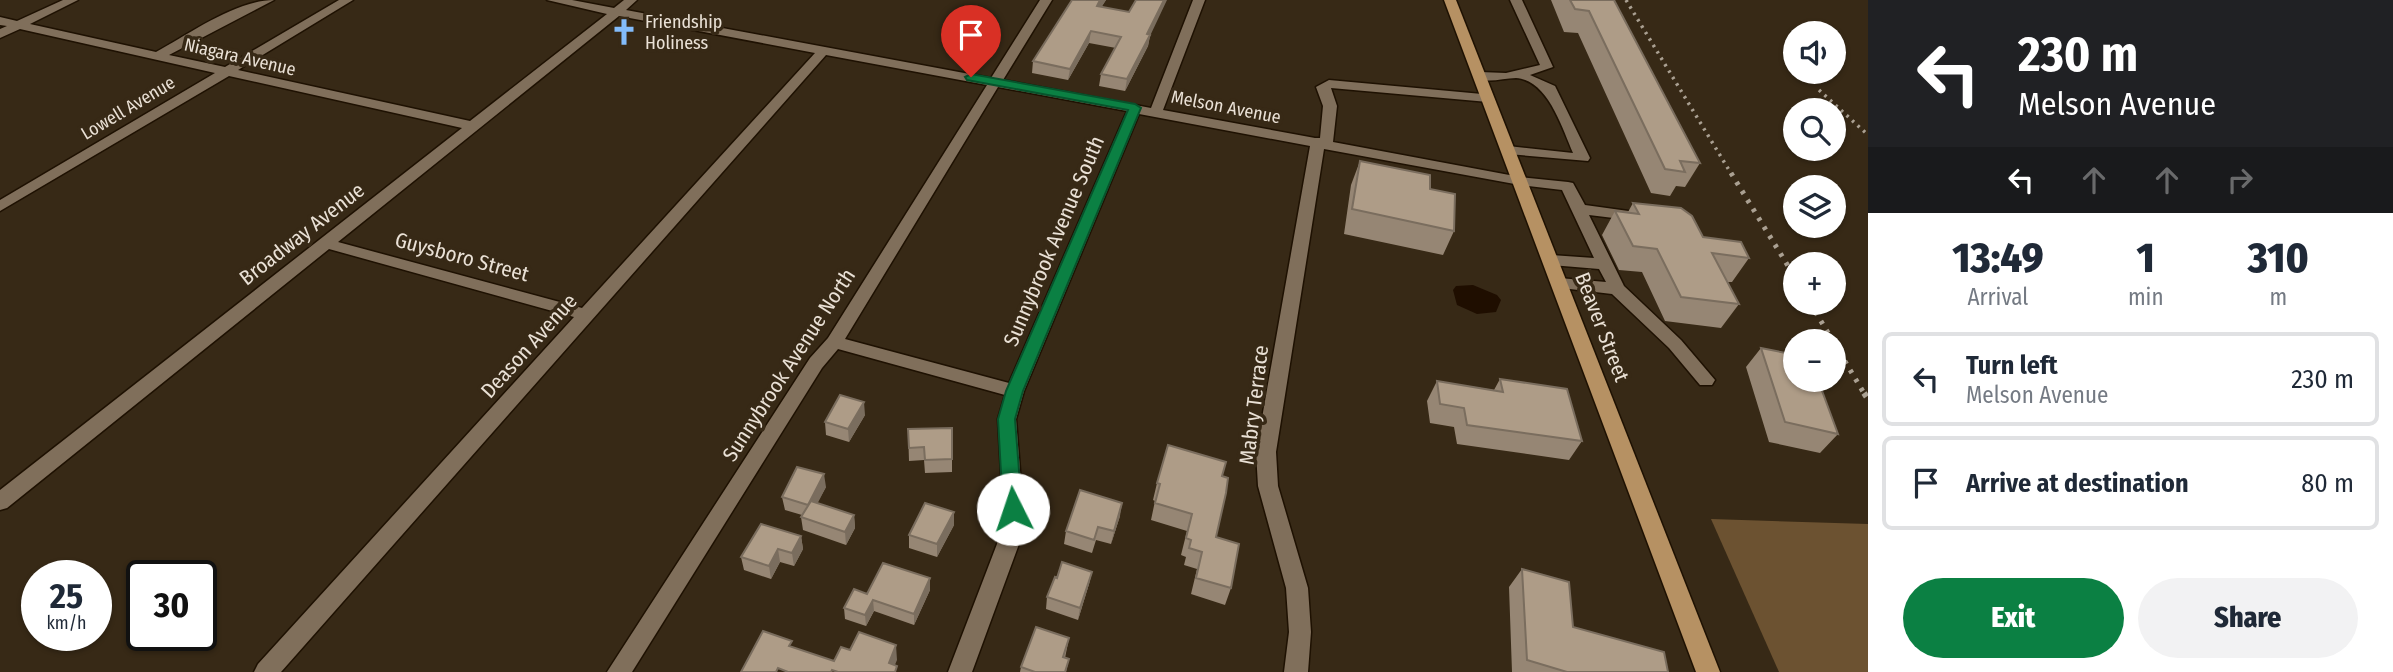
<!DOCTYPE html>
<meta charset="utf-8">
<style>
body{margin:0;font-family:"Fira Sans Condensed",sans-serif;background:#f2f2f3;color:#1f2937;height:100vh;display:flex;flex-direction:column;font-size:26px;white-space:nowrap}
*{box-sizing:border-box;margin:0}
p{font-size:23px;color:#747a83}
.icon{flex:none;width:38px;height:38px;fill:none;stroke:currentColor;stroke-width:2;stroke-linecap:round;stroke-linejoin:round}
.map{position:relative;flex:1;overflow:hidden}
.drawer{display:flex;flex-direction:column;background:#fff;width:525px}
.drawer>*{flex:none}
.hud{background:#202124;color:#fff;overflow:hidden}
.buttons{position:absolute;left:1783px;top:21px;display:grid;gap:14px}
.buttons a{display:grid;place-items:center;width:63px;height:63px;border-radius:50%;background:#fff;box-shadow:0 2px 5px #0004;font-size:35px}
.speed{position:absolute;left:21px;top:560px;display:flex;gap:14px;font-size:35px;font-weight:700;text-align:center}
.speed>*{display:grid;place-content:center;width:91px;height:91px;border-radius:50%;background:#fff;box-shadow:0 2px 5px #0004;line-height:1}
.speed small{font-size:18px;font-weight:400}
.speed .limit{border:4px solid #111;border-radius:10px;background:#fff;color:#111}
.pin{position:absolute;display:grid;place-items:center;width:60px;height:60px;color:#fff;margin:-72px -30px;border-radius:50% 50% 50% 0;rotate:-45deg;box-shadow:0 0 7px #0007}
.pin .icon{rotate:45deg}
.me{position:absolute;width:77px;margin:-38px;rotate:356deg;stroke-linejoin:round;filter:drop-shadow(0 0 5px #0008)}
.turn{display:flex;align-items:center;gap:24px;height:147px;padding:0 35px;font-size:32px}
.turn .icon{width:91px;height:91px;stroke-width:2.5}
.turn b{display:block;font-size:49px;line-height:60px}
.lanes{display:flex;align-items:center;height:66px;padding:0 35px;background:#0003;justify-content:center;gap:35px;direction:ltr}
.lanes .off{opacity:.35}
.eta{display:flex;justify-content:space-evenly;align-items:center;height:119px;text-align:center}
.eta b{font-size:42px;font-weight:800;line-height:49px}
.cta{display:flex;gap:14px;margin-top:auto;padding:14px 35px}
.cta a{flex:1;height:80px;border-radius:42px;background:#0b8043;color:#fff;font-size:28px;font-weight:800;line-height:80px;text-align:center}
.cta a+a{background:#f2f2f3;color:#1f2937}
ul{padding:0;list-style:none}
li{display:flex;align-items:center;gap:21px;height:94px;margin:0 14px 10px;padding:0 21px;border:4px solid #e0e1e3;border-radius:10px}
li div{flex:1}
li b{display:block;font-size:26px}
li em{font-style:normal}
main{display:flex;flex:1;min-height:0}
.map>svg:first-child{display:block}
</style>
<main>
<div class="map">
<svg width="1868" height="672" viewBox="0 0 1868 672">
<rect width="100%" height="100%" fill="#372916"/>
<path fill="#6c5231" d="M1711 519 1868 524V672H1779Z"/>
<path fill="#1f0e00" d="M1473 285 1497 295 1501 300 1496 312 1477 314 1457 305 1453 290 1456 286Z"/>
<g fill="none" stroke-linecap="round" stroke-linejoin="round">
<defs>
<path id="minor" d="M63 0H78L30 24 156 52C189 34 236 0 274 0L169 55 225 67 339 0H353L238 70 470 121 607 14 547 0H572L614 8 624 0H637L626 10 991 78 1040 0H1052L1003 80 1151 108 1193 0H1205L1163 110 1315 138H1320L1323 106 1316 87 1329 80 1493 95V101L1488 102 1331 88 1337 106 1333 142 1520 177 1568 182 1573 183 1585 205 1643 213 1646 216 1638 221 1589 215 1624 286 1681 340 1715 380 1712 385H1700L1669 348 1612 294 1553 287 1551 283 1553 279 1559 278 1606 282 1599 269 1551 265 1543 260 1551 255 1594 258 1562 190 1520 185 1324 149 1276 452 1278 486 1308 588 1311 632 1308 672H1284L1289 632 1286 588 1258 486 1256 452 1310 146 1139 114 1024 391 1016 419 1023 509 1019 544 972 672H948L997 544 1003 509 998 419 1005 395 838 349 822 368 632 672H607L810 358 828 338 987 85 826 55 281 672H254L258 664 574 317 329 249 7 508 0 510V490L462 128 229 76 0 211V200L215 73 20 29 0 38V29L7 26 0 25V17L17 21ZM619 16 815 53 582 308 338 242ZM998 87 1127 111 1009 383 845 339Z
M1510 0H1522L1553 67 1530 75 1555 86 1590 158 1588 161 1508 154 1501 150 1508 146 1573 153C1562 128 1548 80 1516 78 1502 78 1485 85 1474 76L1480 72 1506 73 1540 65Z"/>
<path id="major" d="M1444 0H1456L1720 672H1696Z"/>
</defs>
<use href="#minor" stroke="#1e1102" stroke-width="3"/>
<use href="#major" stroke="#1e1102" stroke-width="3"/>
<use href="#minor" fill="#806f5b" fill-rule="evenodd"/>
<use href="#major" fill="#b69163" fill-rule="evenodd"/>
<path stroke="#aaa092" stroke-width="3.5" stroke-dasharray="2.5 5" stroke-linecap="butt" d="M1626 0 1732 175
M1819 90 1868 135"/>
<path stroke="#aaa092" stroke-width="5" stroke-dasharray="3.5 7" stroke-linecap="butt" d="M1731 173 1796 279
M1810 303 1833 341
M1834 343 1865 395"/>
<path stroke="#aaa092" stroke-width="6" stroke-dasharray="4.5 9" stroke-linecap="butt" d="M1864 393 1868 399"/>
</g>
<path fill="#968674" d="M1072 0H1106L1101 7 1150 36 1148 46 1125 91 1099 86 1101 74 1116 48 1089 43 1068 80 1032 73 1033 61Z
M1551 0H1614L1700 163 1685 187 1676 186 1670 196 1651 193 1578 33 1564 32Z
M1360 161 1430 189 1454 231 1443 255 1344 234 1351 185Z
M1633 203 1749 258 1732 282H1727L1739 304 1721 328 1665 321 1642 272 1619 270 1602 235 1615 211 1628 212Z
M1761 348 1838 434 1820 453 1769 442 1746 367Z
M1500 379 1582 441 1569 460 1457 444 1454 427 1430 423 1427 401 1437 381 1494 390Z
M865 415 849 442 826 435 825 422Z
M952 428V472L925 473 924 460 909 461 908 429Z
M1222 476 1216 537 1231 588 1225 605 1191 594 1197 569 1184 565 1186 557 1181 555 1187 531 1151 520 1155 501 1153 500 1157 483Z
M826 487 817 503 854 515 855 528 846 545 803 530 801 517 802 515 785 510 782 497Z
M1120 516 1111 544 1096 540 1092 553 1064 544 1066 531Z
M954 525 937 557 909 548V535Z
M801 536 803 549 794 566 780 562 771 579 744 570 741 557Z
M1522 569 1573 627 1668 672H1512L1509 587Z
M1092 572 1089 584 1078 620 1046 609 1047 597 1057 578Z
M930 590 914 625 874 611 866 626 845 619 844 608 867 594Z
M1069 638 1065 658 1069 659 1066 672H1020L1021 667Z"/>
<path fill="#7a6d5e" d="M1100 0H1106L1095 18 1097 6Z
M1164 0H1167L1150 36 1148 46 1125 91 1127 79 1147 34Z
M1091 31 1089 43 1068 80 1070 69Z
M864 402 865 415 849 442 848 429Z
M824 474 826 487 810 518 808 505Z
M1122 503 1120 516 1111 544 1114 531Z
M954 512V525L937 557V544Z
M854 515 855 528 846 545 845 532Z
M801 536 803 549 794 566 792 553Z
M778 549 780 562 771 579 769 566Z
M1092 572 1089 584 1078 620 1080 608Z
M930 578V590L914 625V614Z
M873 600 874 611 866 626 865 615Z
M896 645 897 660 892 672 889 663Z"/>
<path fill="#ae9c87" stroke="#7a6d5e" stroke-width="2" d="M1072 0H1100L1097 6 1129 12 1136 0H1164L1147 34 1150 35 1127 79 1101 74 1121 37 1091 31 1070 69 1033 61Z
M1570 0H1614L1700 163 1680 161 1685 172 1665 169 1589 11 1575 9Z
M1360 161 1430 175V189L1455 194 1454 231 1352 209Z
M1633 203 1681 208 1692 216 1703 237 1741 242 1749 258 1712 253 1739 304 1681 297 1657 249 1633 246 1615 211 1639 214Z
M1761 348 1796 355V380H1818L1838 434 1785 422Z
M1500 379 1567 389 1582 441 1467 425 1464 408 1440 404 1437 381 1503 392Z
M840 395 864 402 848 429 825 422Z
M952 428V459L925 460 924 447 909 448 908 429Z
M1168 445 1226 462 1222 476 1228 478 1226 493 1216 537 1239 544 1231 588 1196 578 1202 552 1189 548 1191 540 1186 538 1192 514 1155 503 1160 484 1157 483Z
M797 467 824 474 808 505 782 497Z
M1080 490 1122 503 1114 531 1098 527 1094 540 1066 531Z
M811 501 854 515 845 532 801 517Z
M925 503 954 512 937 544 909 535Z
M761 524 801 536 792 553 778 549 769 566 741 557Z
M1062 562 1092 572 1080 608 1047 597 1055 577 1057 578Z
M883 563 930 578 914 614 873 600 865 615 844 608 854 589 867 594Z
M1522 569 1569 582 1573 627 1664 652 1668 672H1567L1527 660Z
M1036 627 1069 638 1063 657 1069 659 1065 672H1035L1021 667Z
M763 631 792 641 789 646 834 661 841 647 850 650 859 632 896 645 889 663 897 666 895 672H838L832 670 831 672H788L778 668 776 672H741Z"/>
<path fill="#0b8043" stroke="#07532c" stroke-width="2" d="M971 74 1135 104 1141 108 1023 391 1015 419 1022 509 1019 514 1013 517 1006 514 1003 509 998 419 1006 391 1128 110 967 80 965 77Z"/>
<defs>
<symbol id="church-bare" viewBox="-9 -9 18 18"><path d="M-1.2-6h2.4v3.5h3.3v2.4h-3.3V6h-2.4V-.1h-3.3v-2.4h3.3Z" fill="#83bcfb" stroke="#372916" stroke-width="2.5" paint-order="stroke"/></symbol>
</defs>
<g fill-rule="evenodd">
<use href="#church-bare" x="605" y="13" width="38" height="38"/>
</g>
<g text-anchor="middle" stroke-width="7" stroke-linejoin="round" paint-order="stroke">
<g font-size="18" fill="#eae1d6" stroke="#372916" text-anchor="start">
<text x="645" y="28">Friendship<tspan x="645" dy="21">Holiness</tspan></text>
</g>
<g font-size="18" fill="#eae1d6" stroke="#372916">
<text transform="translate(240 57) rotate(13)" y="6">Niagara Avenue</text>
<text transform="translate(1226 107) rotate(11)" y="6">Melson Avenue</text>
<text transform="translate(128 108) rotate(-31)" y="6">Lowell Avenue</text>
</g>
<g font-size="21" fill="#eae1d6" stroke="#372916">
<text transform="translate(302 234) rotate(-38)" y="7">Broadway Avenue</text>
<text transform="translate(1054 241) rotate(-67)" y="7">Sunnybrook Avenue South</text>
<text transform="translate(462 257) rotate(15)" y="7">Guysboro Street</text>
<text transform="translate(1602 327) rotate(69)" y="7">Beaver Street</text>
<text transform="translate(529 346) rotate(-48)" y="7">Deason Avenue</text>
<text transform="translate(789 365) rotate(-57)" y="7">Sunnybrook Avenue North</text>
<text transform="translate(1254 405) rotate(-83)" y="7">Mabry Terrace</text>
</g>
</g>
</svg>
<div class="buttons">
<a><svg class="icon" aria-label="sound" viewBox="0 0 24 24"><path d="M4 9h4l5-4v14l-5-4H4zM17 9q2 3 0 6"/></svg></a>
<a><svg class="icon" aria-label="search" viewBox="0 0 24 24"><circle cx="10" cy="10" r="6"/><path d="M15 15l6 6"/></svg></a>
<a><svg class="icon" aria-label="layers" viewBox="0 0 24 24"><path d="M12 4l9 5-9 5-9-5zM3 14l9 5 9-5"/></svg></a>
<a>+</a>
<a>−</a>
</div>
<div class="speed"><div>25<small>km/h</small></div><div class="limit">30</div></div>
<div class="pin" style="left:971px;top:77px;background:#d93025"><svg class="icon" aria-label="arrive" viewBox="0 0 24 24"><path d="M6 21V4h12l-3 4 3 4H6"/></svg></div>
<svg class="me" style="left:1013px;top:509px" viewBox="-20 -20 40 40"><circle r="19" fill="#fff"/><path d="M0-13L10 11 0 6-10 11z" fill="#0b8043"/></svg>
</div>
<section class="drawer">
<div class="hud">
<div class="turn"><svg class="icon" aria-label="left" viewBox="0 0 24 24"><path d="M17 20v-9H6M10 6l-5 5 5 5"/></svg><div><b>230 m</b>Melson Avenue</div></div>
<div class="lanes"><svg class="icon" aria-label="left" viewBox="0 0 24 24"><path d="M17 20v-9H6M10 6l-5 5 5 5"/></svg><svg class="icon off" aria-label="ahead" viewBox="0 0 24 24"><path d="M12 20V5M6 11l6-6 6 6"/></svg><svg class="icon off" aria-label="ahead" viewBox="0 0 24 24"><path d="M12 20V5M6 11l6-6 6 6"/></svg><svg class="icon off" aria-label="right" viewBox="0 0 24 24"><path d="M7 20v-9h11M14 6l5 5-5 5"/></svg></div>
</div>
<div class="eta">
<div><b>13:49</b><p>Arrival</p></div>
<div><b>1</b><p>min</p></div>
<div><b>310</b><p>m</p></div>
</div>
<ul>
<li><svg class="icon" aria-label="left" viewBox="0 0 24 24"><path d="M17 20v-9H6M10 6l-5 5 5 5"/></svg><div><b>Turn left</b><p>Melson Avenue</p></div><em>230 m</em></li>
<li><svg class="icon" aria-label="arrive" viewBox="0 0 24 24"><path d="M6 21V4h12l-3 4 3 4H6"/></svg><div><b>Arrive at destination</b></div><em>80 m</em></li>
</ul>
<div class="cta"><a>Exit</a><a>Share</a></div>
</section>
</main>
